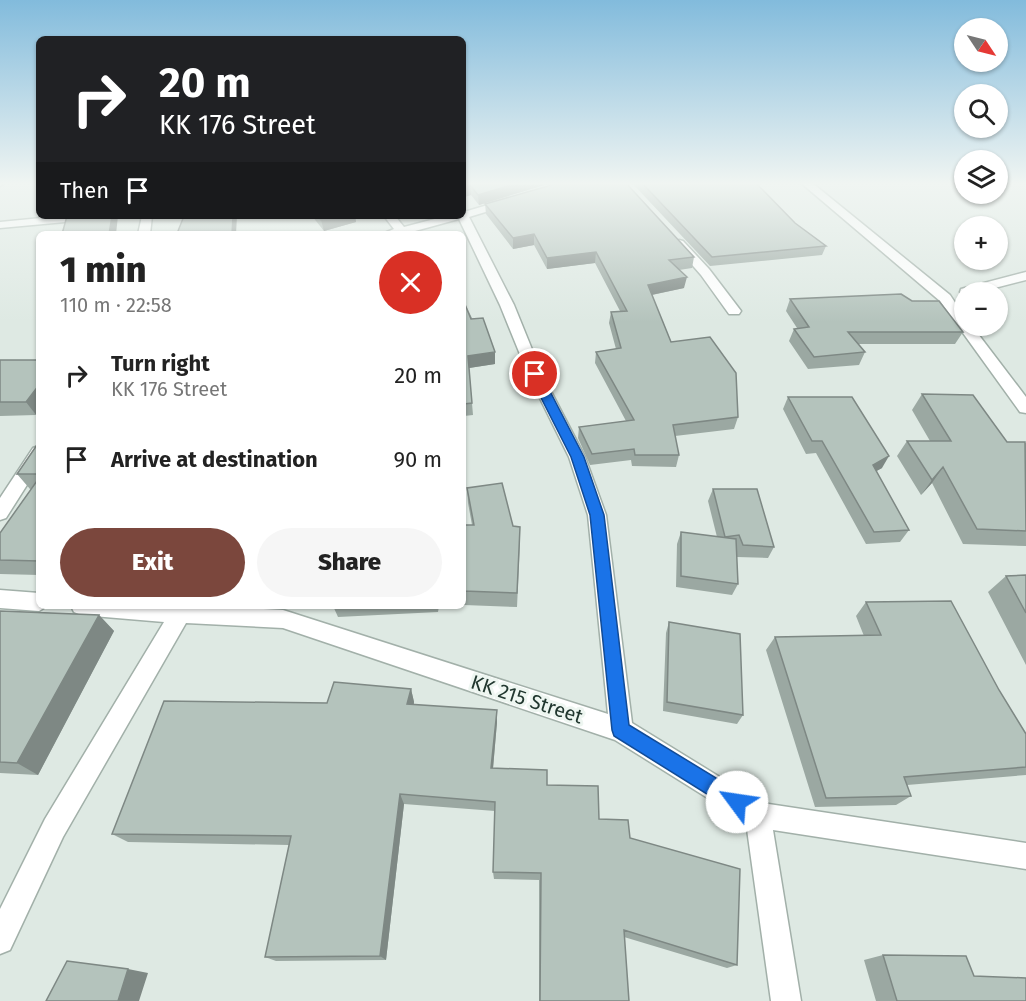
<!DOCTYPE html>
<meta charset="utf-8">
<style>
body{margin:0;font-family:"Fira Sans",sans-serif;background:#f6f6f6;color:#222;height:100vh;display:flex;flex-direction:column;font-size:22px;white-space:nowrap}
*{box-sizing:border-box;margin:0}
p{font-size:20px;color:#767676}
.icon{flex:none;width:33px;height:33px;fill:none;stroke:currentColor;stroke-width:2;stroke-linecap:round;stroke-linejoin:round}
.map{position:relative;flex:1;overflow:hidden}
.drawer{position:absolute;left:36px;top:231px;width:430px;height:378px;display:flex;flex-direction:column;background:#fff;border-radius:9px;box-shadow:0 2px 4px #0004}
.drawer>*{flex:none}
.banner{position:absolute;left:36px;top:36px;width:430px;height:183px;border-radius:9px;box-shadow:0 2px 4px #0004;background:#202124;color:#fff;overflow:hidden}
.needle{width:39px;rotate:125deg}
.buttons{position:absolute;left:954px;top:18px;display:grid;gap:12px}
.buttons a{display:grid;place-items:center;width:54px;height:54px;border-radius:50%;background:#fff;box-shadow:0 2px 4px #0004;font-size:30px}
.pin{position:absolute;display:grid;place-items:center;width:51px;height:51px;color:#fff;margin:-26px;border:3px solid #fff;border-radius:50%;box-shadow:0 2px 6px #0007}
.me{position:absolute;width:66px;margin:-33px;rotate:301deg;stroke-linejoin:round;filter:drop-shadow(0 0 4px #0008)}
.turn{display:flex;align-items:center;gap:21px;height:126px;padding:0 24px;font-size:27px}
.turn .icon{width:78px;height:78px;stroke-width:2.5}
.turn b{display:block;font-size:42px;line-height:51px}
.then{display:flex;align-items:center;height:57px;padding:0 24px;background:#0003;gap:12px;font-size:22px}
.round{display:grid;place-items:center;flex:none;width:63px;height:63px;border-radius:32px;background:#f6f6f6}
.overview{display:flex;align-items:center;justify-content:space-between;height:102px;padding:0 24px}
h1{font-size:36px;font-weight:800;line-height:45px}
.cta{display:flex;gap:12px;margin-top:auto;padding:12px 24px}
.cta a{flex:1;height:69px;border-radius:36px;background:#7b473d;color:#fff;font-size:24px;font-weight:800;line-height:69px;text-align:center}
.cta a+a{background:#f6f6f6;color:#222}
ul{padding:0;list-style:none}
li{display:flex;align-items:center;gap:18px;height:84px;padding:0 24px}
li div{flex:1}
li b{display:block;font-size:22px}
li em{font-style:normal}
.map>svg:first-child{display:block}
</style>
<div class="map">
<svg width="1026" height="1001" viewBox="0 0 1026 1001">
<rect width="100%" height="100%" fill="#dee9e3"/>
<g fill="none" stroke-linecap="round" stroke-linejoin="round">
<defs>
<path id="street" d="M0 182H6L0 186Z
M800 182H811L950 295 964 316V326H972L1026 397V413L1020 412 940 301Z
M508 199 512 200V204L469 217 514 305 542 374 585 457 606 515 632 723 762 803 1026 843V869L773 830 801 1001H771L746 822 615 740 283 628 186 623 63 837 10 950 0 954V909L45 819 164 622 81 615 74 612 71 606H203L283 610 608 714 588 515 569 457 528 374 500 305 459 219 404 234H382L394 229 384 216H395L404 227 446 216H464V212Z
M62 216H103L98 219 0 228V222Z
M142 216H152L150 234H138Z
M679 240 683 241 709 269 741 311 739 314H729L701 275 673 243Z
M1026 272V280L979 292H964V295L960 292 961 289Z
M39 446V466L6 518 0 520V498L33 448Z
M0 590 39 593V606H47L39 611 0 608Z"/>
</defs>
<use href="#street" stroke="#a2b0a9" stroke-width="3"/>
<use href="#street" fill="#fff" fill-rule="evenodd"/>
</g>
<path fill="#9ba8a2" d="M464 182H554L479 205 471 195 464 197Z
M633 182H755L795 223 826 246 822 255 710 266 633 184Z
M594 185 694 257 692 268 679 270 684 288 652 295 671 342 738 417 734 429 675 436 679 455 676 467 632 466 631 460 590 465 578 438 579 427 626 421 595 363 596 352 616 349 609 323 611 312 620 311 595 263 547 269 534 245 513 249 486 214 485 204Z
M312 216H355L356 222 324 231Z
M790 299 912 301 963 332 955 344H858L865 352 859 365 808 369 789 341 794 329 797 328 786 311Z
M464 302 495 364 469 368 473 415 464 416Z
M0 360 36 415 0 416Z
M922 394 1007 442 1026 443V546L963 544 932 483 921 495 897 456 907 441H930L912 410Z
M788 397 882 468 876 471 909 530 900 542 866 544 816 453 806 454 783 409Z
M39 442V575L0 574V533L31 489H30L17 474Z
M467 488 513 526 520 541 517 607 464 605V525H472L468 503Z
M713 489 774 547 768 558 737 557 736 553 738 584 732 595 676 587 677 544 681 532 717 537 708 501Z
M1026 575V665L988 592 1006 576Z
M866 602 999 690 1026 734V775L907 785 911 796 896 805 815 807 766 650 775 637 864 636 856 616Z
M333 606H439L438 612 338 617Z
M0 611 99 615 114 631 38 775 0 773Z
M669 622 743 715 737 724 663 711 666 633Z
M411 689 414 702V705L497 722 493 769 547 785 599 819 630 838 737 965 727 968 624 937 629 1001H539V880L494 879 493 872 495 811 404 804 386 960 276 961 265 957 289 845 128 842 112 834 327 703Z
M883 955 974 976 1026 1001H876L864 960Z"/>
<path fill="#7e8884" d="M521 182H554L479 205 478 195Z
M470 185 471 195 464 197V187Z
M112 216H118L116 234H109Z
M233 216H237L236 234H232Z
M335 216H355L356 222 324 231 321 220Z
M534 234V245L513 249V238Z
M596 252 595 263 547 269V258Z
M687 277 684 288 646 296 648 285Z
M495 352V364L469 368 468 356Z
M39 385V411L36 415 26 402Z
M889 456 882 468 866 477 873 465Z
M943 467 932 483 921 495 932 480Z
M99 615 114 631 38 775 17 763Z
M411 689 414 702 411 717 407 704Z
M497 710V722L492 779 491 768Z
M400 794 404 804 386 960 380 956Z
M128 969 148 973 139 1001H118Z"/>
<path fill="#b4c3bc" stroke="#7e8884" stroke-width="1.5" d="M464 182H521L478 195 470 185 464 187Z
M562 182H592L594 185 610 182H625L694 257 669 260 687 277 648 285 671 342 710 337 736 373 738 417 673 425 679 455H635L634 449 592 454 579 427 634 420 596 352 621 348 611 312 627 311 596 252 547 258 534 234 513 238 485 204Z
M641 182H755L795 223 826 246 712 257Z
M67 216H112L109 234H62Z
M184 216H233L232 234H186L178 231Z
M318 216H335L321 220Z
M901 294 912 301H939L963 332H848L865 352 814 357 794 329 809 327 790 299Z
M464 302 471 319 483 318 495 352 468 356 472 403 464 404Z
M0 360H39V385L26 402H0Z
M922 394 973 395 1007 442H1025L1026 531 977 529 943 467 932 480 907 441H951Z
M788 397H852L889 456 873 465 909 530 874 532 822 441H812Z
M39 442V474H17Z
M39 478V561L0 560V533Z
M502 483 513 526 520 527 517 593 464 591V525H474L467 488Z
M713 489H757L774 547 743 545 739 535 725 537Z
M681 532 736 539 738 584 681 576Z
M1026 575V613L1006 576Z
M951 601 999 690 1026 734V767L904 777 911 796 826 798 775 637 881 635 866 602Z
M0 611 99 615 17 763 0 762Z
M669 622 740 634 743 715 667 702Z
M334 682 411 689 407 704 497 710 491 768 547 770V785L598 786 599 819 628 820 630 838 740 869 737 965 624 930 629 1001H540L541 873 493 872 495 802 400 794 380 956 265 957 291 836 112 834 164 701 327 703Z
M883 955 966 956 974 976 1026 978V1001H897Z
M67 961 128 969 118 1001H46Z"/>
<linearGradient id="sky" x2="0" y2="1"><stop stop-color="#82bbdc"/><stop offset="0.57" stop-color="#f0f5f2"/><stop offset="1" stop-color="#f0f5f2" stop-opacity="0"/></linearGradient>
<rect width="1026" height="322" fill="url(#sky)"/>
<path fill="#1a73e8" stroke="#114b97" stroke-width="1.5" d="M535 370 541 374 584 457 604 515 629 725 744 795 747 802 744 809 737 812 731 809 614 736 612 730 590 515 571 457 529 374Z"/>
<g text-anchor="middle" stroke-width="6" stroke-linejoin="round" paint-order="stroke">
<g font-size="20" fill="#21372f" stroke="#eef6f1">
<text transform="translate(527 699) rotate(18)" y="7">KK 215 Street</text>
</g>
</g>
</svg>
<div class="buttons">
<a><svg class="needle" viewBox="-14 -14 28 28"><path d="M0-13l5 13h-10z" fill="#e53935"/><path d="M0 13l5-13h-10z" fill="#767676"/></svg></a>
<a><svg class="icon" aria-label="search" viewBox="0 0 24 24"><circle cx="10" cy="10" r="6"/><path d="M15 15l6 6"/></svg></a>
<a><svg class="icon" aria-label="layers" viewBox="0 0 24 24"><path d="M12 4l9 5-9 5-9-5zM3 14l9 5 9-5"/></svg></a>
<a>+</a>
<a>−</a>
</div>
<div class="pin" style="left:535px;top:374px;background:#d93025"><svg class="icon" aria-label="arrive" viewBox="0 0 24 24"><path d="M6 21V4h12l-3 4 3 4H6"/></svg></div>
<svg class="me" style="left:737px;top:802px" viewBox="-20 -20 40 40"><circle r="19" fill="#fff"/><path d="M0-13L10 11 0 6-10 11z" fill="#1a73e8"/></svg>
<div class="banner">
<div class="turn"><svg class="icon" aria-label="right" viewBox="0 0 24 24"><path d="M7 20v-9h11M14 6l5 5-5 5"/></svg><div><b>20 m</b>KK 176 Street</div></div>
<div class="then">Then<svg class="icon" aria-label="arrive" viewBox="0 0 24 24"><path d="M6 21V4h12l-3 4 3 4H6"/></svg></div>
</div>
<section class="drawer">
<div class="overview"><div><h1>1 min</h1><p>110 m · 22:58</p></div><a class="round" style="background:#d93025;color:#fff"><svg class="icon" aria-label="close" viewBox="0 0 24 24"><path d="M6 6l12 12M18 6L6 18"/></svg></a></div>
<ul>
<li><svg class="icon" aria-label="right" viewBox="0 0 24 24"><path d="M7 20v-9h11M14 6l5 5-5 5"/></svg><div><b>Turn right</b><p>KK 176 Street</p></div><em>20 m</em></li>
<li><svg class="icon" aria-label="arrive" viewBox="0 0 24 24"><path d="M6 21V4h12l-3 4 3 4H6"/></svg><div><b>Arrive at destination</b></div><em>90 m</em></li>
</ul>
<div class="cta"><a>Exit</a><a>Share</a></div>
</section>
</div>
